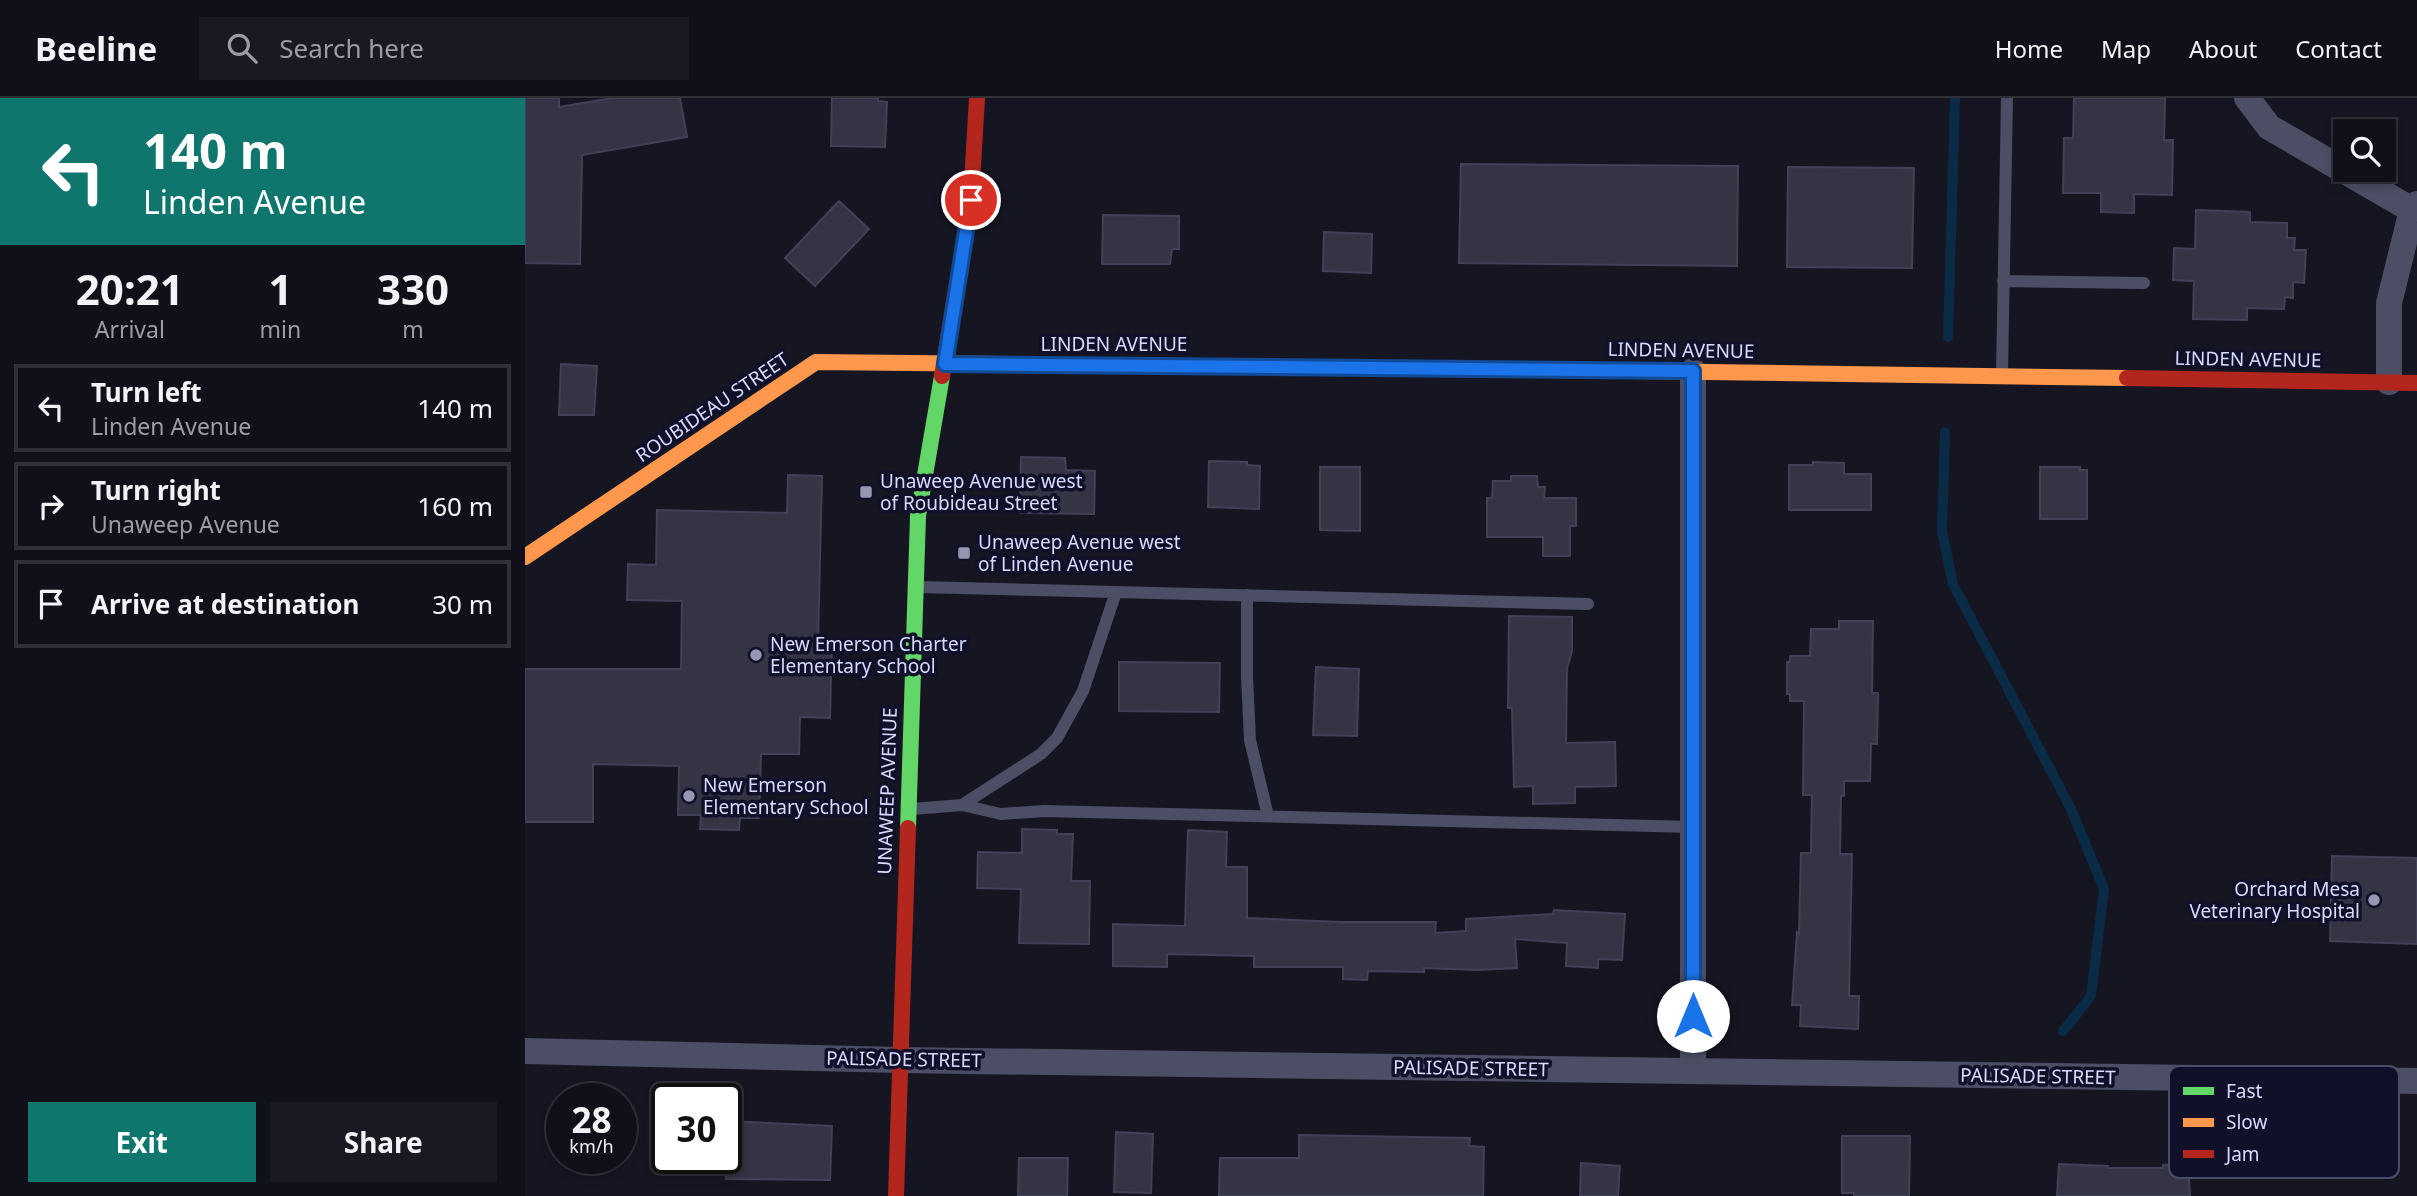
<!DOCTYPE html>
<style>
body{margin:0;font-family:"Noto Sans",sans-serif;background:#191923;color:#f1f3f6;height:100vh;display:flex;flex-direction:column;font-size:26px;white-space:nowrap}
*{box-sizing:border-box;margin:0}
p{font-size:23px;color:#9c9da2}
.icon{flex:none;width:38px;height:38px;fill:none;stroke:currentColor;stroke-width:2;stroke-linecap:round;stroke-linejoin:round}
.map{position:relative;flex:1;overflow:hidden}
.sheet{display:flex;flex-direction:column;background:#10101a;width:525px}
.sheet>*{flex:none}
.banner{background:#0f766e;color:#fff;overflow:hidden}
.controls{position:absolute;left:1808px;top:21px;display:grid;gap:14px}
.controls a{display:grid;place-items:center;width:63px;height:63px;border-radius:0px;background:#10101a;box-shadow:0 4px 10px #0003,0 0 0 2px #303039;font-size:35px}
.speed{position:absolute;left:21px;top:985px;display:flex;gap:14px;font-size:35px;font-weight:700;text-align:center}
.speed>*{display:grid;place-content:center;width:91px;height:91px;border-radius:50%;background:#10101a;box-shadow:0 4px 10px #0003,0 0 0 2px #303039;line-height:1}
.speed small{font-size:18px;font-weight:400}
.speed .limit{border:4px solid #111;border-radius:10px;background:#fff;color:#111}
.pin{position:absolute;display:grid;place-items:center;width:60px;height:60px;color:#fff;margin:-30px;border:4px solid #fff;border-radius:50%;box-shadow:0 2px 7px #0007}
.me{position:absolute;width:77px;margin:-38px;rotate:0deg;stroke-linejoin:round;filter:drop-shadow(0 0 5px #0008)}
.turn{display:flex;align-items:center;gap:24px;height:147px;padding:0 28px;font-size:32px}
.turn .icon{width:91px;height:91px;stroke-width:2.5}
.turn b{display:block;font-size:49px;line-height:60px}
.eta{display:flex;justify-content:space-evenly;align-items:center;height:119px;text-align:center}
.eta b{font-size:42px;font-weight:700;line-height:49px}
.cta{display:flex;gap:14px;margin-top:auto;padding:14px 28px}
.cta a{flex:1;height:80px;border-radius:0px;background:#0f766e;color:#fff;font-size:28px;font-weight:700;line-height:80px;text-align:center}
.cta a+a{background:#191923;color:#f1f3f6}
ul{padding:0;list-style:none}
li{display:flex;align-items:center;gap:21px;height:88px;margin:0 14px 10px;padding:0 14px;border:4px solid #303039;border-radius:0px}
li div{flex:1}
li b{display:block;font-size:26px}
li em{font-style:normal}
header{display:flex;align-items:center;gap:42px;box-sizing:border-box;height:98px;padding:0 35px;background:#10101a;border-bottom:2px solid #303039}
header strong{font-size:33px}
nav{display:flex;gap:38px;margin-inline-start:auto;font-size:24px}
.search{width:490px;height:63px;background:#191923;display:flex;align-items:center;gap:18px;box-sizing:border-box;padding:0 24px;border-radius:0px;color:#9c9da2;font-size:26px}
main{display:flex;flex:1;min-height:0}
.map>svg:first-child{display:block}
</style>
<header>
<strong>Beeline</strong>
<div class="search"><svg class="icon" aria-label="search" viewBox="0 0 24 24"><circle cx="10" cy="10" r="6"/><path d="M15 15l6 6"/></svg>Search here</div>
<nav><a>Home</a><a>Map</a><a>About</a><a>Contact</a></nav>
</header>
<main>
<section class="sheet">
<div class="banner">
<div class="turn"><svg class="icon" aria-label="left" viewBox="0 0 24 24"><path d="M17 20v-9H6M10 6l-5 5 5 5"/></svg><div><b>140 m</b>Linden Avenue</div></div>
</div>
<div class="eta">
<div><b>20:21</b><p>Arrival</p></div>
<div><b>1</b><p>min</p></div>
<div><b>330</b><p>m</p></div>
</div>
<ul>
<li><svg class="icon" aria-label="left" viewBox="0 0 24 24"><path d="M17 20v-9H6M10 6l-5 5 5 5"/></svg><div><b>Turn left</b><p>Linden Avenue</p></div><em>140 m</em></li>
<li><svg class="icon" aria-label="right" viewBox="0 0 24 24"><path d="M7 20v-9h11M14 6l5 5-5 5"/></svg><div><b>Turn right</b><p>Unaweep Avenue</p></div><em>160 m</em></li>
<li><svg class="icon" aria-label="arrive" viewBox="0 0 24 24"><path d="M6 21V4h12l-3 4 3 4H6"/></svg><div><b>Arrive at destination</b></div><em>30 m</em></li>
</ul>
<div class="cta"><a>Exit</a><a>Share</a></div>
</section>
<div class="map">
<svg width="1892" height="1098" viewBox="0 0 1892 1098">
<rect width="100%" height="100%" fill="#161623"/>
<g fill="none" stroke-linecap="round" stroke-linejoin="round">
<path stroke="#0a2b46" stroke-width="10" d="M1423 239 1430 0
M1420 334 1417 434 1428 486 1546 711 1579 791 1566 898 1538 933"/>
</g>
<path fill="#343445" stroke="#414157" stroke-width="2" d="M0 0H34V9L88 0H155L162 39 57 57 55 166 0 165Z
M307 0H353V3L362 4 360 49 306 48Z
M1549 0H1640L1639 42H1648L1647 97 1609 96V115L1576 114V95H1538L1539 40H1548Z
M936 66 1213 68 1212 168 934 165Z
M1263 69 1389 70 1387 170 1262 169Z
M314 103 344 131 290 188 260 160Z
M1671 112 1725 114V124L1762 125V140H1770L1769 152H1781L1779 185 1768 184V200L1760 199 1759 211 1722 210V222L1668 221 1669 183 1648 182 1649 150 1670 151Z
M578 117 654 118V151H647L645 166H577Z
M799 134 847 136 846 175 798 173Z
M36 266 72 268 69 317H34Z
M496 359 540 360 541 372 570 373 569 416 495 415Z
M684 363 722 364V367L735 368 734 411 683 409Z
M1288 364 1319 365V376H1346V412H1264V367H1288Z
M795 369H835V433L795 432Z
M1515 369H1555V372H1562V421H1515Z
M263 377 297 378 293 544H307L305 620 275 619 274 656H236L234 720H215L214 732 175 731 176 717H153L154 668 68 666V724H0V571H156L157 503 102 502 103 466 131 467 132 412 262 415Z
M986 378H1012L1013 389H1020L1019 400H1051V428H1045V458H1018V439H962V400H967L968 383H986Z
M984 518 1047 519V553L1042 571 1041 645 1090 644 1091 688 1050 689V705L1008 706V688L989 689 987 610H983Z
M1314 523H1348L1347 595H1353L1352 646H1346L1345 683H1319V698H1316L1315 756H1327L1324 898H1334L1333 931 1275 928 1276 907H1267L1272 834 1274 835 1276 755H1286L1287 697H1278L1279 603H1265V596H1262V564H1265V558H1285L1286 531H1314Z
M594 564 695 565 694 614 594 613Z
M791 569 834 571 832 638 788 637Z
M497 731 532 732V736H548L546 783H565L564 846 494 845 496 791 452 790 453 754 497 755Z
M663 732 702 734 701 769H722V820L815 824H911L910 835 941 833V821L1028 816 1029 812 1100 816 1097 862 1073 861V870L1041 868 1042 845 990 841 992 870 952 872 899 870V874L843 873 842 882 818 881V869H729V858L642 856V869L588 868V826L660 828Z
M1807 758 1892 760V846L1805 843Z
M201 1023 307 1028 305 1082 201 1081Z
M591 1034 628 1036 626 1095 589 1094Z
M774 1037 945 1040 944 1048 959 1049 958 1098H694L695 1060H774Z
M1317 1038H1385L1384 1098H1329V1095H1317Z
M494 1060H543L542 1098H493Z
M1056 1065 1095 1068 1093 1098H1055Z
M1534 1066 1583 1068V1070H1638V1067L1663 1066 1665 1098H1532Z"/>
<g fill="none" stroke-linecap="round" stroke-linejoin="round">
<path stroke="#4b4e64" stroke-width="12" d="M1478 183 1619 185
M1477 276 1482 0
M394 489 1063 506
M722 497V579L725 642 743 718
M437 707 476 716 519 713 1168 729
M387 711 437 707 516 656 532 640 558 593 591 494"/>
<path stroke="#4b4e64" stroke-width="26" d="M1722 0 1744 29 1887 112
M1864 284V205L1887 112 1892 106
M0 953 374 962 1892 983
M1168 973V273"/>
<path stroke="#63d668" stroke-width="16" d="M383 730 393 418 417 278"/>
<path stroke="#ff974d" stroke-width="16" d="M1036 272 1602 280
M0 459 291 264 478 266"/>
<path stroke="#b3261e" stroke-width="16" d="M478 266 1036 272
M417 278 446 102 452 0
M1602 280 1892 285
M371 1098 383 730"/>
</g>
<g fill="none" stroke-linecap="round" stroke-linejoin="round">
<defs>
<path id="route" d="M446 102 420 266 1168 273V918"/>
</defs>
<use href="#route" stroke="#114b97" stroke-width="18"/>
<use href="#route" stroke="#1a73e8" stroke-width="12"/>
</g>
<g fill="#9496b2" stroke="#101029" stroke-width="2.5">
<rect x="334" y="387" width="14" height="14" rx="3.5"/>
<rect x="432" y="448" width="14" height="14" rx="3.5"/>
<circle cx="231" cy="557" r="7"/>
<circle cx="164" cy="698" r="7"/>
<circle cx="1849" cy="802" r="7"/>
</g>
<g text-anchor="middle" stroke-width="7" stroke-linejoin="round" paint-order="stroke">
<g font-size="19" fill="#d8dbff" stroke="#101029">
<text x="589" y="253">LINDEN AVENUE</text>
<text transform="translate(1156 252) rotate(1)" y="7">LINDEN AVENUE</text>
<text transform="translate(1723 261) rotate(1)" y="7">LINDEN AVENUE</text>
<text transform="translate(187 309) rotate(-34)" y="7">ROUBIDEAU STREET</text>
<text transform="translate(362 693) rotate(-88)" y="7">UNAWEEP AVENUE</text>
<text transform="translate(379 961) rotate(1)" y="7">PALISADE STREET</text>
<text transform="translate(946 970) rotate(1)" y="7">PALISADE STREET</text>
<text transform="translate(1513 978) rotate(1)" y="7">PALISADE STREET</text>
</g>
<g font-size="19" fill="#d8dbff" stroke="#101029" text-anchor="start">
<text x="355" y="390">Unaweep Avenue west<tspan x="355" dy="22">of Roubideau Street</tspan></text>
<text x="453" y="451">Unaweep Avenue west<tspan x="453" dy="22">of Linden Avenue</tspan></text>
<text x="245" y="553">New Emerson Charter<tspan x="245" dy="22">Elementary School</tspan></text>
<text x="178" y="694">New Emerson<tspan x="178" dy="22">Elementary School</tspan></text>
<text x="1835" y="798" text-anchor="end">Orchard Mesa<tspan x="1835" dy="22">Veterinary Hospital</tspan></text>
</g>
</g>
<rect x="1644" y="968" width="230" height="112" rx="10" fill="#101029" stroke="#4c4d69" stroke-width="2"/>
<rect x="1658" y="989" width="31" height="8" fill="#63d668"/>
<rect x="1658" y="1020" width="31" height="9" fill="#ff974d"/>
<rect x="1658" y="1052" width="31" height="8" fill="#b3261e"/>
<g font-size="19" fill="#d8dbff">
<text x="1701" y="1000">Fast</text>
<text x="1701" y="1031">Slow</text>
<text x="1701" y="1063">Jam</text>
</g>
</svg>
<div class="controls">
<a><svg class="icon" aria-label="search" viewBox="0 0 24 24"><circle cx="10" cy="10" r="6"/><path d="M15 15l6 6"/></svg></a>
</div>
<div class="speed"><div>28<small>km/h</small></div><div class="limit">30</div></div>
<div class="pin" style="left:446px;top:102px;background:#d93025"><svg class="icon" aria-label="arrive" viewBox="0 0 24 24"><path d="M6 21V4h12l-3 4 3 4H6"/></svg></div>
<svg class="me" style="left:1168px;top:918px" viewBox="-20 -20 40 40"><circle r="19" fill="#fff"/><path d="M0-13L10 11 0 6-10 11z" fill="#1a73e8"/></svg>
</div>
</main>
